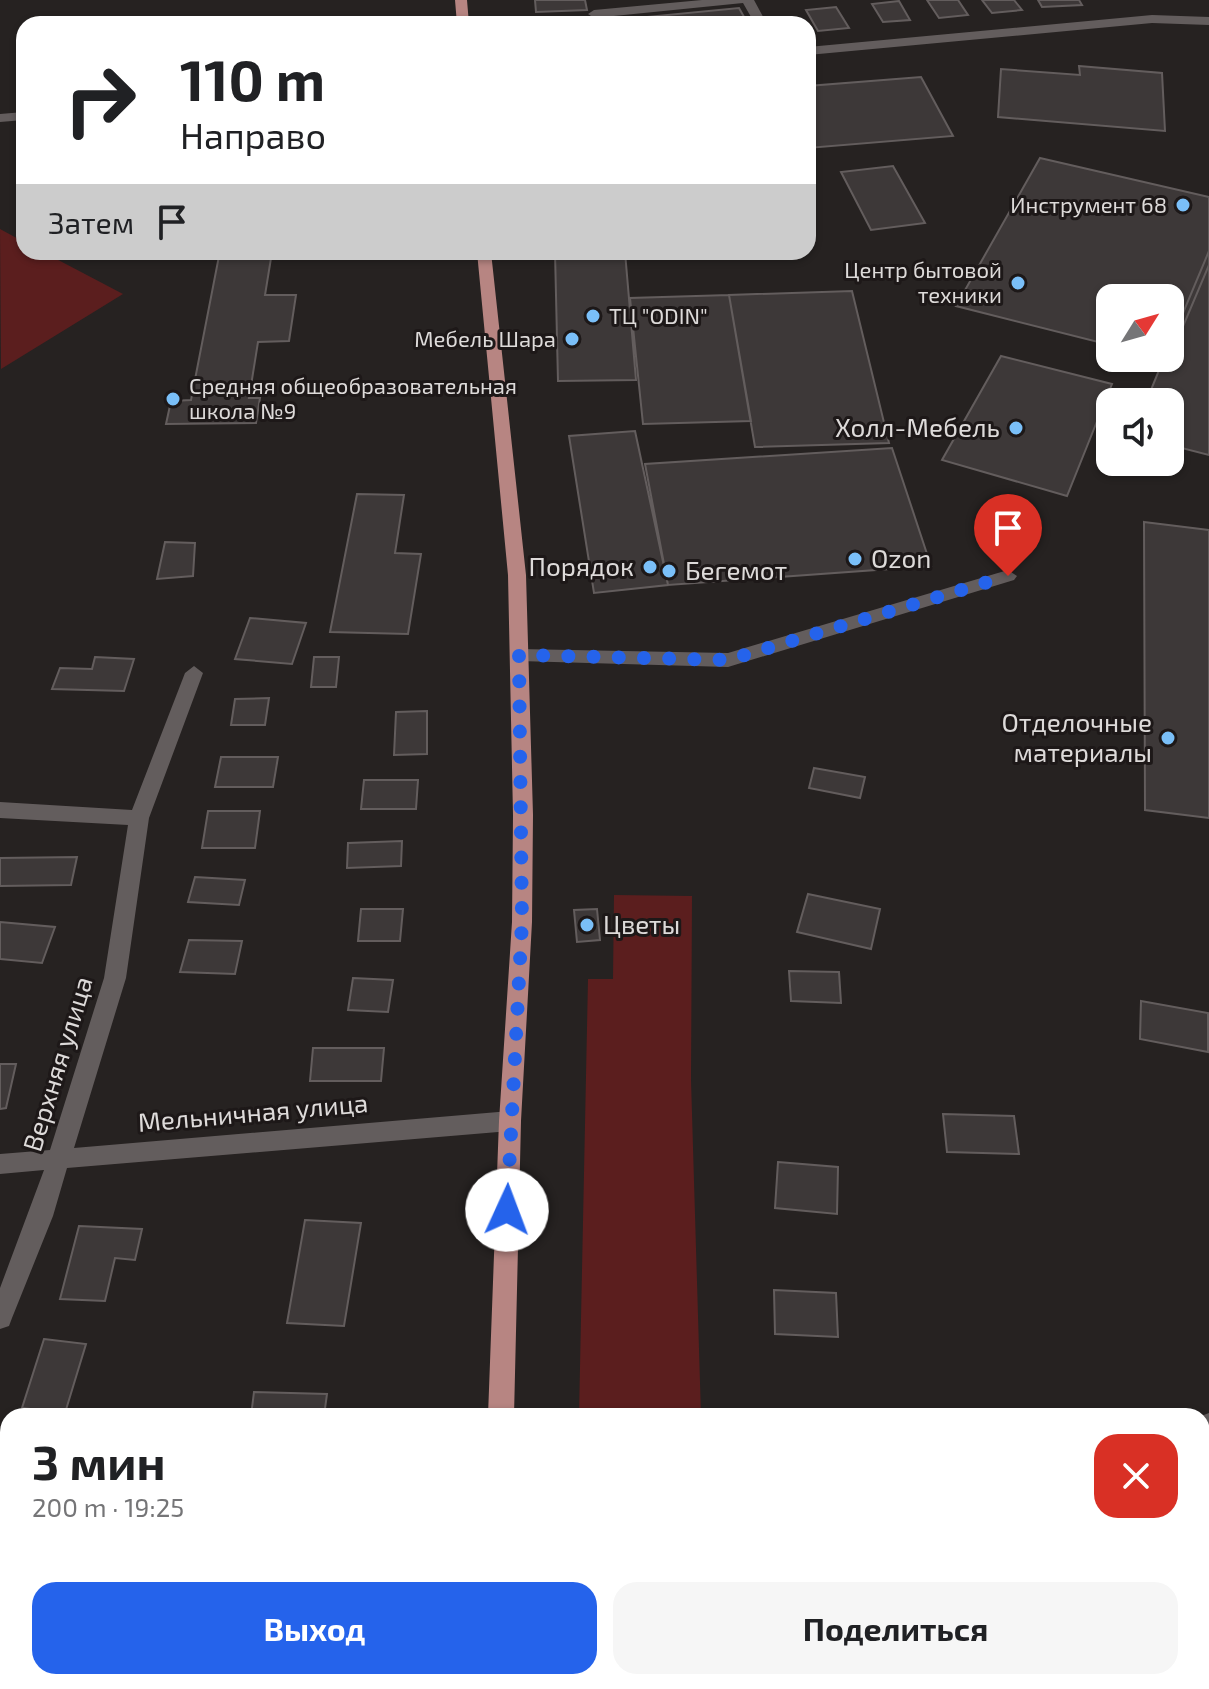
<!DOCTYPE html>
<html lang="ru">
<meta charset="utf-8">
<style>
body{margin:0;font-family:"Exo 2",sans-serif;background:#f6f6f6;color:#202124;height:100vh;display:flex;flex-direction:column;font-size:30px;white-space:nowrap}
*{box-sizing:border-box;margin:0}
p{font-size:26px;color:#757577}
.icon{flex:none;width:44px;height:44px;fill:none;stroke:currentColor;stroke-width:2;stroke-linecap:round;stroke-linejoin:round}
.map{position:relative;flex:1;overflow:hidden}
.details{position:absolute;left:0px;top:1408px;width:1210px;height:282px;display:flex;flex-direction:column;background:#fff;border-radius:24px 24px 0 0;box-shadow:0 2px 6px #0004}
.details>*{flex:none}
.banner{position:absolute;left:16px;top:16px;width:800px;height:244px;border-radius:24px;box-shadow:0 2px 6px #0004;background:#fff;color:#202124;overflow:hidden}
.needle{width:52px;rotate:53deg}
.tools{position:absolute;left:1096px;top:284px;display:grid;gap:16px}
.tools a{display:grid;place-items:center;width:88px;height:88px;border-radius:16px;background:#fff;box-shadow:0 2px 6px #0004;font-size:40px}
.pin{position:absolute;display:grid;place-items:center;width:68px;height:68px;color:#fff;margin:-82px -34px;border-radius:50% 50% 50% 0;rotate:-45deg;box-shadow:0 0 8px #0007}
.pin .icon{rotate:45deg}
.me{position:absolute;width:88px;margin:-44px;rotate:2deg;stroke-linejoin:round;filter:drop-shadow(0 0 6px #0008)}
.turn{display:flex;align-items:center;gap:28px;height:168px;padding:0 32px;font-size:36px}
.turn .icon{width:104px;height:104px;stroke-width:2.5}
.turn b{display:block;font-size:56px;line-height:68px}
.then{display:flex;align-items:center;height:76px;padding:0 32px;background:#0003;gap:16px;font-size:30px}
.round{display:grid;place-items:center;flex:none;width:84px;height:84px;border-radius:24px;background:#f6f6f6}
.summary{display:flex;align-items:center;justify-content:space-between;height:136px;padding:0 32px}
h1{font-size:48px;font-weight:700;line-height:60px}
.action{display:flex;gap:16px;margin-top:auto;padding:16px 32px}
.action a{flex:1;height:92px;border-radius:24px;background:#2563eb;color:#fff;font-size:32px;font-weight:700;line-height:92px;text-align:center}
.action a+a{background:#f6f6f6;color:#202124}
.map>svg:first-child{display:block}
</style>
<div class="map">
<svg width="1209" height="1689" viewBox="0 0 1209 1689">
<rect width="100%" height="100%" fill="#262221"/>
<path fill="#5b1e1e" d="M0 229 24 242V252H43L123 294 1 369Z
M614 895 692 896 691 1080 701 1416H579L588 979H613Z"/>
<path fill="#3d3838" stroke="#635d5d" stroke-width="2" d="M535 0H585L587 10 536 12Z
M927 0H958L968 15 939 18Z
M982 0H1014L1022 10 992 13Z
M1038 0H1079L1082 5 1042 7Z
M899 1 910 20 883 22 872 4Z
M836 7 849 28 818 31 806 10Z
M739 8 748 24H607L605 21Z
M1079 66 1162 73 1165 131 998 117 1001 69 1080 75Z
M921 77 953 136 808 148V86Z
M1040 158 1209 197V265L1170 357V298H1110V345L956 306Z
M893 166 925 223 871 230 841 172Z
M1209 251V455L1170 445V402H1146L1164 358H1170V344Z
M201 252H272L265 295H296L289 341 258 342 249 398H260L256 423 166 424 171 401 191 400 219 256H200Z
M555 252H625L636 380 558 381Z
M852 291 889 443 755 447 729 295Z
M729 295 751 421 643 424 630 298Z
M1001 356 1112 384 1067 496 942 460Z
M635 431 668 585 594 593 569 436Z
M892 448 931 566 668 585 645 464Z
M357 494 404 495 395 553 421 554 408 634 330 632Z
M1144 522 1209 530V818L1145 810Z
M165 542 195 543 193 576 157 579Z
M250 618 306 623 292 664 235 659Z
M95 657 134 659 124 691 52 689 60 668 92 669Z
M314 657H339L336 687H311Z
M269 698 265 725H231L235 699Z
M427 711V754L394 755 396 712Z
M221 757H278L273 787H215Z
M814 768 865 777 860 798 809 788Z
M364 780H418L416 809H361Z
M208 811H260L255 848H202Z
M402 841 401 866 347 868 348 843Z
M77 857 71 885 0 886V858Z
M195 877 245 880 239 905 188 902Z
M808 894 880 909 871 949 797 932Z
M361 909H403L400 941H358Z
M597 909 600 940 577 942 574 910Z
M0 922 55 927 42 963 0 959Z
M189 940 242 941 235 974 180 972Z
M789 971 839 972 841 1003 791 1001Z
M353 978 393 980 388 1012 348 1010Z
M1141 1001 1208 1013V1052L1140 1039Z
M313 1048H384L381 1081H310Z
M0 1064H16L6 1108 0 1109Z
M943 1114 1014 1116 1019 1154 947 1152Z
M778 1162 838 1167 837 1214 775 1208Z
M305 1220 361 1223 344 1326 287 1323Z
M79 1226 142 1229 135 1260 115 1258 105 1301 60 1299Z
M774 1290 836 1293 838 1337 775 1334Z
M44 1339 86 1344 65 1413 22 1408Z
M254 1392 327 1394 324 1416H251Z
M8 1464V1502H0V1492Z
M1202 1629 1209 1633V1689H1171L1159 1682H1202Z
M713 1682H838L839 1689H713Z"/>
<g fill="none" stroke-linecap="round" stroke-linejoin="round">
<path fill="#635d5d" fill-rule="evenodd" d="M702 0H754L767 24H755L743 3 594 18 588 14 594 10Z
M1152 15 1209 17V25L1152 23 808 55V47Z
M24 112V120L0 122V114Z
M1008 570 1017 576 1014 580 728 667 519 661 510 655 519 649 728 653Z
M194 666 203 673 149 818 126 978 74 1148 510 1111 518 1114 521 1121 518 1128 510 1131 67 1168 53 1216 12 1318 9 1326 0 1329V1288L44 1170 0 1174V1154L50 1150 104 978 128 825 0 818V802L132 810 185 673Z
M1209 1413V1448L1202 1451 1201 1416Z
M1056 1682H1085L1082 1689H1053Z"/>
<path fill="#b78582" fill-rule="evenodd" d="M455 0H467L469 24H457Z
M477 252H491L526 575 533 815 532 922 521 1121 514 1416H488L499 1121 512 922 513 815 508 575Z
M478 1682H506V1689H478Z"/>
</g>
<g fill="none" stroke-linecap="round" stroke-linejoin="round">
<path stroke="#2563eb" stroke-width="14" stroke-dasharray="0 25.2" d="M507 1210 522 922 519 655 728 660 1008 576"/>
</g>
<g fill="#7abff8" stroke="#1d1818" stroke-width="3">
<circle cx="1183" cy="205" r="8"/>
<circle cx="1018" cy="283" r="8"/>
<circle cx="593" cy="316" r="8"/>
<circle cx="572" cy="339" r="8"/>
<circle cx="173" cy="399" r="8"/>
<circle cx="1016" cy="428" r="8"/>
<circle cx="855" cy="559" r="8"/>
<circle cx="650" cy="567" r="8"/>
<circle cx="669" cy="571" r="8"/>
<circle cx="1168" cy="738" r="8"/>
<circle cx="587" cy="925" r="8"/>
</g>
<g text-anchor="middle" stroke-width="6" stroke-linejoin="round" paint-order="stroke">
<g font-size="22" fill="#dddad9" stroke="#1d1818" text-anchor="end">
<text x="1167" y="213">Инструмент 68</text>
<text x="1002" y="278">Центр бытовой<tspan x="1002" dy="25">техники</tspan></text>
<text x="609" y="324" text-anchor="start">ТЦ "ODIN"</text>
<text x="556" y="347">Мебель Шара</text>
<text x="189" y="394" text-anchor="start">Средняя общеобразовательная<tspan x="189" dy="25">школа №9</tspan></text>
</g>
<g font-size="26" fill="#dddad9" stroke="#1d1818" text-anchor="end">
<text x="1000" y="437">Холл-Мебель</text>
<text x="871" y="568" text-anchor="start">Ozon</text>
<text x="634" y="576">Порядок</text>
<text x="685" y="580" text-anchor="start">Бегемот</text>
<text x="1152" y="732">Отделочные<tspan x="1152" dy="30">материалы</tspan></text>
<text x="603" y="934" text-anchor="start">Цветы</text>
</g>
<g font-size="26" fill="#dddad9" stroke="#1d1818">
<text transform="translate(58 1064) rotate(-73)" y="9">Верхняя улица</text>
<text transform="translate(253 1113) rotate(-5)" y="9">Мельничная улица</text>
</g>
</g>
</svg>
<div class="tools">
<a><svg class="needle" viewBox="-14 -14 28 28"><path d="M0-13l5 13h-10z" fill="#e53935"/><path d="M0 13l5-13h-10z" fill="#757577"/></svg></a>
<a><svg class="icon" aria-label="sound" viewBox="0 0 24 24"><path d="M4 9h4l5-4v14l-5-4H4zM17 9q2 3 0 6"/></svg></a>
</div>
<div class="pin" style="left:1008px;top:576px;background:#d93025"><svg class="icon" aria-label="arrive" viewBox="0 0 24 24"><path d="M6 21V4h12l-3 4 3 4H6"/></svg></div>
<svg class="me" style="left:507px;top:1210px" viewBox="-20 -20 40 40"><circle r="19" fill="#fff"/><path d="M0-13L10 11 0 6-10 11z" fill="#2563eb"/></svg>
<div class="banner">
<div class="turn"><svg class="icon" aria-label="right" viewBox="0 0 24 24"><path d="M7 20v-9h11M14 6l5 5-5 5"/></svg><div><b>110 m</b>Направо</div></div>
<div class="then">Затем<svg class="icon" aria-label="arrive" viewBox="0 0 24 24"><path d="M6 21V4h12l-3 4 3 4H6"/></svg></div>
</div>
<section class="details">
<div class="summary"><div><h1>3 мин</h1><p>200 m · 19:25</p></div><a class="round" style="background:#d93025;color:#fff"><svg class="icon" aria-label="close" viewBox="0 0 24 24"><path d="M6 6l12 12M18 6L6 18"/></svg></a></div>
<div class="action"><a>Выход</a><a>Поделиться</a></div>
</section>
</div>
